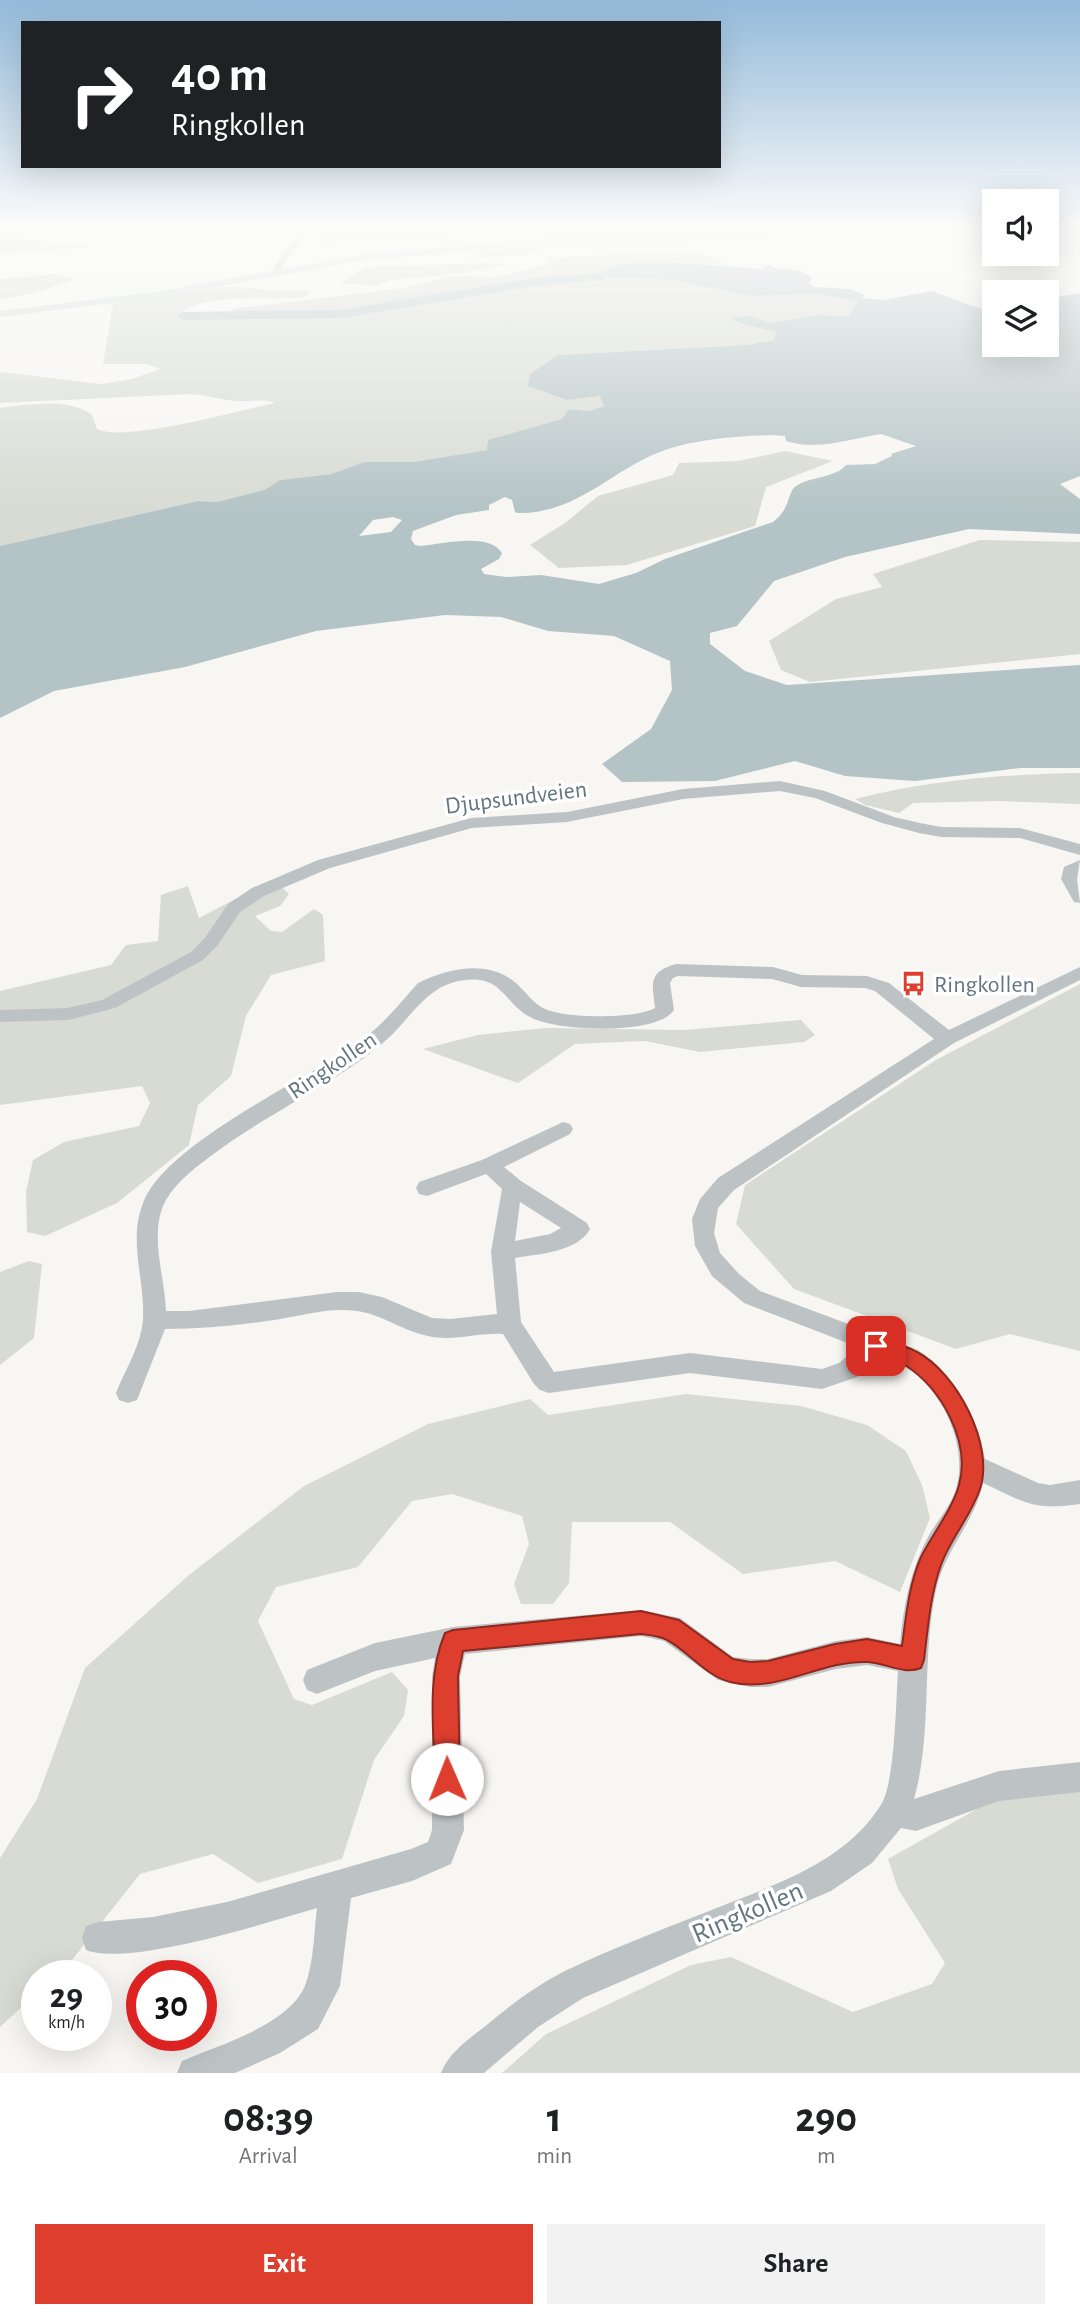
<!DOCTYPE html>
<style>
body{margin:0;font-family:"Alegreya Sans",sans-serif;background:#f2f2f2;color:#202124;height:100vh;display:flex;flex-direction:column;font-size:26px;white-space:nowrap}
*{box-sizing:border-box;margin:0}
p{font-size:23px;color:#757577}
.icon{flex:none;width:38px;height:38px;fill:none;stroke:currentColor;stroke-width:2;stroke-linecap:round;stroke-linejoin:round}
.map{position:relative;height:2073px;overflow:hidden}
.sheet{display:flex;flex-direction:column;background:#fff;flex:1}
.sheet>*{flex:none}
.banner{position:absolute;left:21px;top:21px;width:700px;height:147px;border-radius:0px;box-shadow:0 7px 28px #0002;background:#202124;color:#fff;overflow:hidden}
.controls{position:absolute;left:982px;top:189px;display:grid;gap:14px}
.controls a{display:grid;place-items:center;width:77px;height:77px;border-radius:0px;background:#fff;box-shadow:0 7px 28px #0002;font-size:35px}
.speed{position:absolute;left:21px;top:1960px;display:flex;gap:14px;font-size:35px;font-weight:700;text-align:center}
.speed>*{display:grid;place-content:center;width:91px;height:91px;border-radius:50%;background:#fff;box-shadow:0 7px 28px #0002;line-height:1}
.speed small{font-size:18px;font-weight:400}
.speed .limit{border:10px solid #d22;background:#fff;color:#111}
.pin{position:absolute;display:grid;place-items:center;width:60px;height:60px;color:#fff;margin:-30px;border-radius:14px;box-shadow:0 4px 10px #0006}
.me{position:absolute;width:77px;margin:-38px;rotate:359deg;stroke-linejoin:round;filter:drop-shadow(0 0 5px #0008)}
.turn{display:flex;align-items:center;gap:24px;height:147px;padding:0 35px;font-size:32px}
.turn .icon{width:91px;height:91px;stroke-width:2.5}
.turn b{display:block;font-size:49px;line-height:60px}
.eta{display:flex;justify-content:space-evenly;align-items:center;height:119px;text-align:center}
.eta b{font-size:42px;font-weight:700;line-height:49px}
.cta{display:flex;gap:14px;margin-top:auto;padding:14px 35px}
.cta a{flex:1;height:80px;border-radius:0px;background:#dd3e2d;color:#fff;font-size:28px;font-weight:700;line-height:80px;text-align:center}
.cta a+a{background:#f2f2f2;color:#202124}
.map>svg:first-child{display:block}
</style>
<div class="map">
<svg width="1080" height="2073" viewBox="0 0 1080 2073">
<rect width="100%" height="100%" fill="#f7f6f3"/>
<path fill="#d7dbd3" d="M411 227 475 229 479 233 321 242 319 239Z
M0 235 28 240 96 247 0 254Z
M519 246 542 249 524 255 481 257 475 256 485 252 473 249Z
M635 253C663 252 703 248 727 265L669 262 629 264 604 278 673 280 752 296 820 294 859 302 849 316 818 315 772 323 748 315 742 324 776 332 774 340 746 345 558 355 567 400 601 396 604 406 588 411 569 409 563 419 489 440 488 450 413 462H364L331 474 280 480 264 490 217 502 198 501 0 546V408C28 405 68 397 92 415L97 429C124 443 241 410 275 403 264 398 248 402 235 401 220 399 207 395 190 394L0 403V372L101 384 132 379 160 369 147 364H103L113 304 208 288 240 287 275 291 307 290 311 293 301 298C268 300 203 292 179 315H215L240 308 402 288 451 276 497 277 548 264 547 258Z
M487 263 509 264 463 273 391 280 375 286 340 283 366 267Z
M56 274 76 279 35 293 0 299V279Z
M785 451 833 461 766 487 755 526 627 565 559 568 530 545 565 523 598 496 673 475 679 463 738 461Z
M980 540 1080 542V654L810 682 781 670 769 641 836 599 882 587 873 574Z
M1080 773V804L999 801 913 803 899 813 865 805 855 799C927 780 1006 774 1080 773Z
M266 883 281 886 289 894 280 906 255 916 271 931 282 932 314 909 323 915 325 961 271 975 246 1016 231 1076 198 1105 189 1145 117 1203 45 1236 27 1232 26 1192 33 1160 64 1142 139 1126 150 1103 142 1086 0 1105V991L111 965 126 945 158 941 161 895 188 886 199 918Z
M1080 984V1351L1010 1334 956 1349 794 1289 736 1224 745 1185 936 1060Z
M801 1020 815 1035 804 1042 700 1052 645 1041 575 1044 518 1083 423 1049 478 1035 545 1028 683 1030Z
M29 1261 42 1264 34 1338 0 1365V1272Z
M686 1394 801 1406 867 1425 906 1451 922 1485 930 1518 900 1592 835 1561 743 1574 670 1522H572L569 1583 553 1604H521L514 1584 529 1544 522 1516 452 1494 412 1501 358 1567 276 1587 258 1621 294 1699 312 1705 392 1672 408 1690 404 1716 374 1760 342 1859 258 1883 213 1854 140 1874 68 1965 56 1976H37V1993L0 2027V1858L37 1799 85 1668 189 1575 304 1486 428 1424 530 1399 548 1415Z
M1080 1791V2073H502L546 2034 691 1965 731 1957 853 2012 932 1984 945 1963 898 1889 888 1859 993 1800Z"/>
<path fill="#b4c3c5" fill-rule="evenodd" d="M669 262 763 269 766 265H771L774 268 801 271 812 277 810 283 813 287 850 289 864 295 862 298 883 300 932 291 972 306 994 311V345H1046L1047 299 1080 293V476L1060 484 1080 499V534L969 529 845 557 774 581 737 626 710 633V644L745 671 787 685 1080 665V768H1021L915 781 845 776 795 761 715 781 622 782 602 764 651 729 672 690 670 661 614 636 548 631 501 617 445 615 316 631 185 667 54 691 0 718V546L198 501 217 502 264 490 280 480 331 474 364 462H413L487 450 488 440 562 419 569 409 588 411 604 406 600 396 567 400 528 386 530 374 558 355 746 345 774 340 776 332 742 324 732 319 748 315 772 323 818 315 849 316 858 302 820 294 752 296 673 280 598 277C610 259 649 263 669 262ZM881 434 916 446 891 454 892 456 875 464 846 465C835 478 812 476 796 486 787 492 791 509 773 522L665 559 636 573 599 584 541 575 506 577 484 574 481 569 499 559 502 553C489 532 442 544 421 546L415 545 411 539 413 531 456 515 489 510V505L505 497 512 500 515 512 518 513C578 514 613 468 665 450 697 439 737 436 771 435L785 436 786 441C818 451 849 439 881 434ZM393 517 402 520 391 532 359 536 373 520Z"/>
<g fill="none" stroke-linecap="round" stroke-linejoin="round">
<path fill="#b4c3c5" fill-rule="evenodd" d="M598 273 604 277 602 280 535 286 340 318 183 320 177 316 183 312 340 310 535 278Z"/>
<path fill="#bdc3c5" fill-rule="evenodd" d="M302 224H309L311 227 282 266 283 273 274 272V266L304 227Z
M780 781 825 791 894 817 920 823 941 827 1020 828 1080 844V855L1020 838 941 837 919 833 882 823 815 798 780 791 683 799 567 822 472 828 330 868 264 896 240 912 217 946 203 960 115 1008 68 1020 0 1022V1010L68 1008 102 1000 191 952 204 939 228 904 252 888 318 860 471 818 567 812 683 789Z
M1080 860 1077 879 1080 903 1074 902 1061 879 1064 867Z
M676 964 773 967 802 975 867 976 889 983 949 1030 1080 967V980L954 1043 734 1190 718 1208 714 1233 720 1253 739 1274 760 1291 918 1350C955 1376 977 1413 985 1459L1038 1483 1050 1485 1080 1480V1504C1034 1511 1024 1502 983 1483 975 1522 944 1551 936 1590 921 1659 933 1732 914 1799L999 1771 1080 1762V1792L999 1801 916 1831 901 1828 872 1863 831 1891 583 1998 538 2027 484 2073H441C449 2052 470 2038 488 2024 512 2004 538 1984 567 1970 611 1949 658 1931 704 1913 767 1887 845 1865 882 1803 895 1780 896 1700 898 1671L867 1665 836 1669 768 1687H750L718 1680 664 1641 641 1636 465 1654 460 1677 464 1830 451 1864 412 1881 351 1898 340 1986 318 2029 280 2053 235 2073H177L182 2061C219 2045 292 2024 306 1983 314 1960 314 1931 317 1908 269 1922 129 1967 86 1950L82 1938 86 1926 98 1922 153 1917 227 1902 411 1849 428 1842 432 1830V1677L435 1658 375 1671 317 1694 307 1690 303 1680 307 1670 375 1643 453 1627 641 1610 680 1618 733 1657 750 1659H768L836 1641 867 1637 900 1644C903 1606 911 1568 929 1535 938 1520 951 1505 956 1489 967 1452 949 1406 922 1380 910 1368 896 1362 881 1356L857 1377 822 1389 690 1373 549 1393 540 1390 534 1384 503 1334C478 1332 454 1342 428 1336 395 1329 380 1310 342 1310 317 1310 292 1318 267 1321 233 1326 199 1329 165 1329L137 1400 128 1403 119 1400 116 1393C125 1370 142 1344 143 1318 145 1280 128 1241 143 1203 166 1142 312 1078 367 1036 386 1021 402 1001 418 983 448 968 488 959 516 983 525 991 532 1002 543 1008 563 1019 636 1019 655 1008 652 983 648 972 676 964ZM678 976 772 979 801 987 865 988 875 991 934 1039 718 1178 700 1199 692 1219 695 1246 712 1276 744 1303 858 1347 839 1363 822 1369 690 1353 554 1372 521 1322 515 1258C538 1254 578 1252 590 1229L587 1223 521 1181 504 1167 570 1134 573 1129 570 1124 563 1122 482 1160 419 1182 416 1188 419 1194 427 1196 486 1174 502 1189 491 1252 497 1314 450 1319 432 1318 382 1297 359 1292H337L189 1311H166C165 1277 148 1232 166 1200 177 1181 197 1166 215 1153 268 1113 335 1084 384 1042 411 1019 427 983 466 980 503 976 504 1004 532 1018 557 1031 657 1036 674 1010L670 983 673 978ZM520 1202 561 1228 550 1234 515 1241Z"/>
<path fill="#d4d9db" fill-rule="evenodd" d="M792 224H809L747 240 554 244 366 260 161 297 0 317V311L161 291 366 254 554 238 747 234Z"/>
</g>
<linearGradient id="sky" x2="0" y2="1"><stop stop-color="#93bada"/><stop offset="0.44" stop-color="#fbfbfa"/><stop offset="1" stop-color="#fbfbfa" stop-opacity="0"/></linearGradient>
<rect width="1080" height="514" fill="url(#sky)"/>
<path fill="#dd3e2d" stroke="#90281d" stroke-width="2" d="M876 1338C889 1342 905 1345 917 1352 956 1372 995 1445 980 1489 971 1516 950 1539 941 1565 930 1596 928 1628 924 1660L921 1668C904 1675 886 1663 868 1662 820 1660 778 1694 730 1682 706 1676 688 1651 667 1640 660 1636 649 1635 641 1634L463 1651 458 1676 460 1779 456 1788 447 1792 439 1788 435 1779C434 1732 426 1677 445 1633L453 1630 641 1611 679 1620 733 1659 750 1662 768 1661 835 1644 867 1639 902 1646C906 1616 909 1584 921 1557 932 1535 953 1508 959 1485 971 1441 941 1388 905 1365 894 1359 881 1356 869 1352L866 1346 869 1341Z"/>
<defs>
<symbol id="bus-bare" viewBox="-9 -9 18 18"><path d="M-5-6H5V4H4V6H2V4H-2V6H-4V4H-5ZM-3.5-4V0h7V-4ZM-3.5 1.2v1.5H-2V1.2ZM2 1.2v1.5H3.5V1.2Z" fill="#dd3e2d" stroke="#fff" stroke-width="2.5" paint-order="stroke"/></symbol>
</defs>
<g fill-rule="evenodd">
<use href="#bus-bare" x="896" y="966" width="35" height="35"/>
</g>
<g text-anchor="middle" stroke-width="7" stroke-linejoin="round" paint-order="stroke">
<g font-size="24" fill="#63767d" stroke="#fff">
<text transform="translate(516 797) rotate(-7)" y="8">Djupsundveien</text>
<text transform="translate(332 1065) rotate(-34)" y="8">Ringkollen</text>
</g>
<g font-size="24" fill="#63767d" stroke="#fff" text-anchor="start">
<text x="934" y="992">Ringkollen</text>
</g>
<g font-size="28" fill="#63767d" stroke="#fff">
<text transform="translate(747 1911) rotate(-23)" y="10">Ringkollen</text>
</g>
</g>
</svg>
<div class="controls">
<a><svg class="icon" aria-label="sound" viewBox="0 0 24 24"><path d="M4 9h4l5-4v14l-5-4H4zM17 9q2 3 0 6"/></svg></a>
<a><svg class="icon" aria-label="layers" viewBox="0 0 24 24"><path d="M12 4l9 5-9 5-9-5zM3 14l9 5 9-5"/></svg></a>
</div>
<div class="speed"><div>29<small>km/h</small></div><div class="limit">30</div></div>
<div class="pin" style="left:876px;top:1346px;background:#d93025"><svg class="icon" aria-label="arrive" viewBox="0 0 24 24"><path d="M6 21V4h12l-3 4 3 4H6"/></svg></div>
<svg class="me" style="left:447px;top:1779px" viewBox="-20 -20 40 40"><circle r="19" fill="#fff"/><path d="M0-13L10 11 0 6-10 11z" fill="#dd3e2d"/></svg>
<div class="banner">
<div class="turn"><svg class="icon" aria-label="right" viewBox="0 0 24 24"><path d="M7 20v-9h11M14 6l5 5-5 5"/></svg><div><b>40 m</b>Ringkollen</div></div>
</div>
</div>
<section class="sheet">
<div class="eta">
<div><b>08:39</b><p>Arrival</p></div>
<div><b>1</b><p>min</p></div>
<div><b>290</b><p>m</p></div>
</div>
<div class="cta"><a>Exit</a><a>Share</a></div>
</section>
